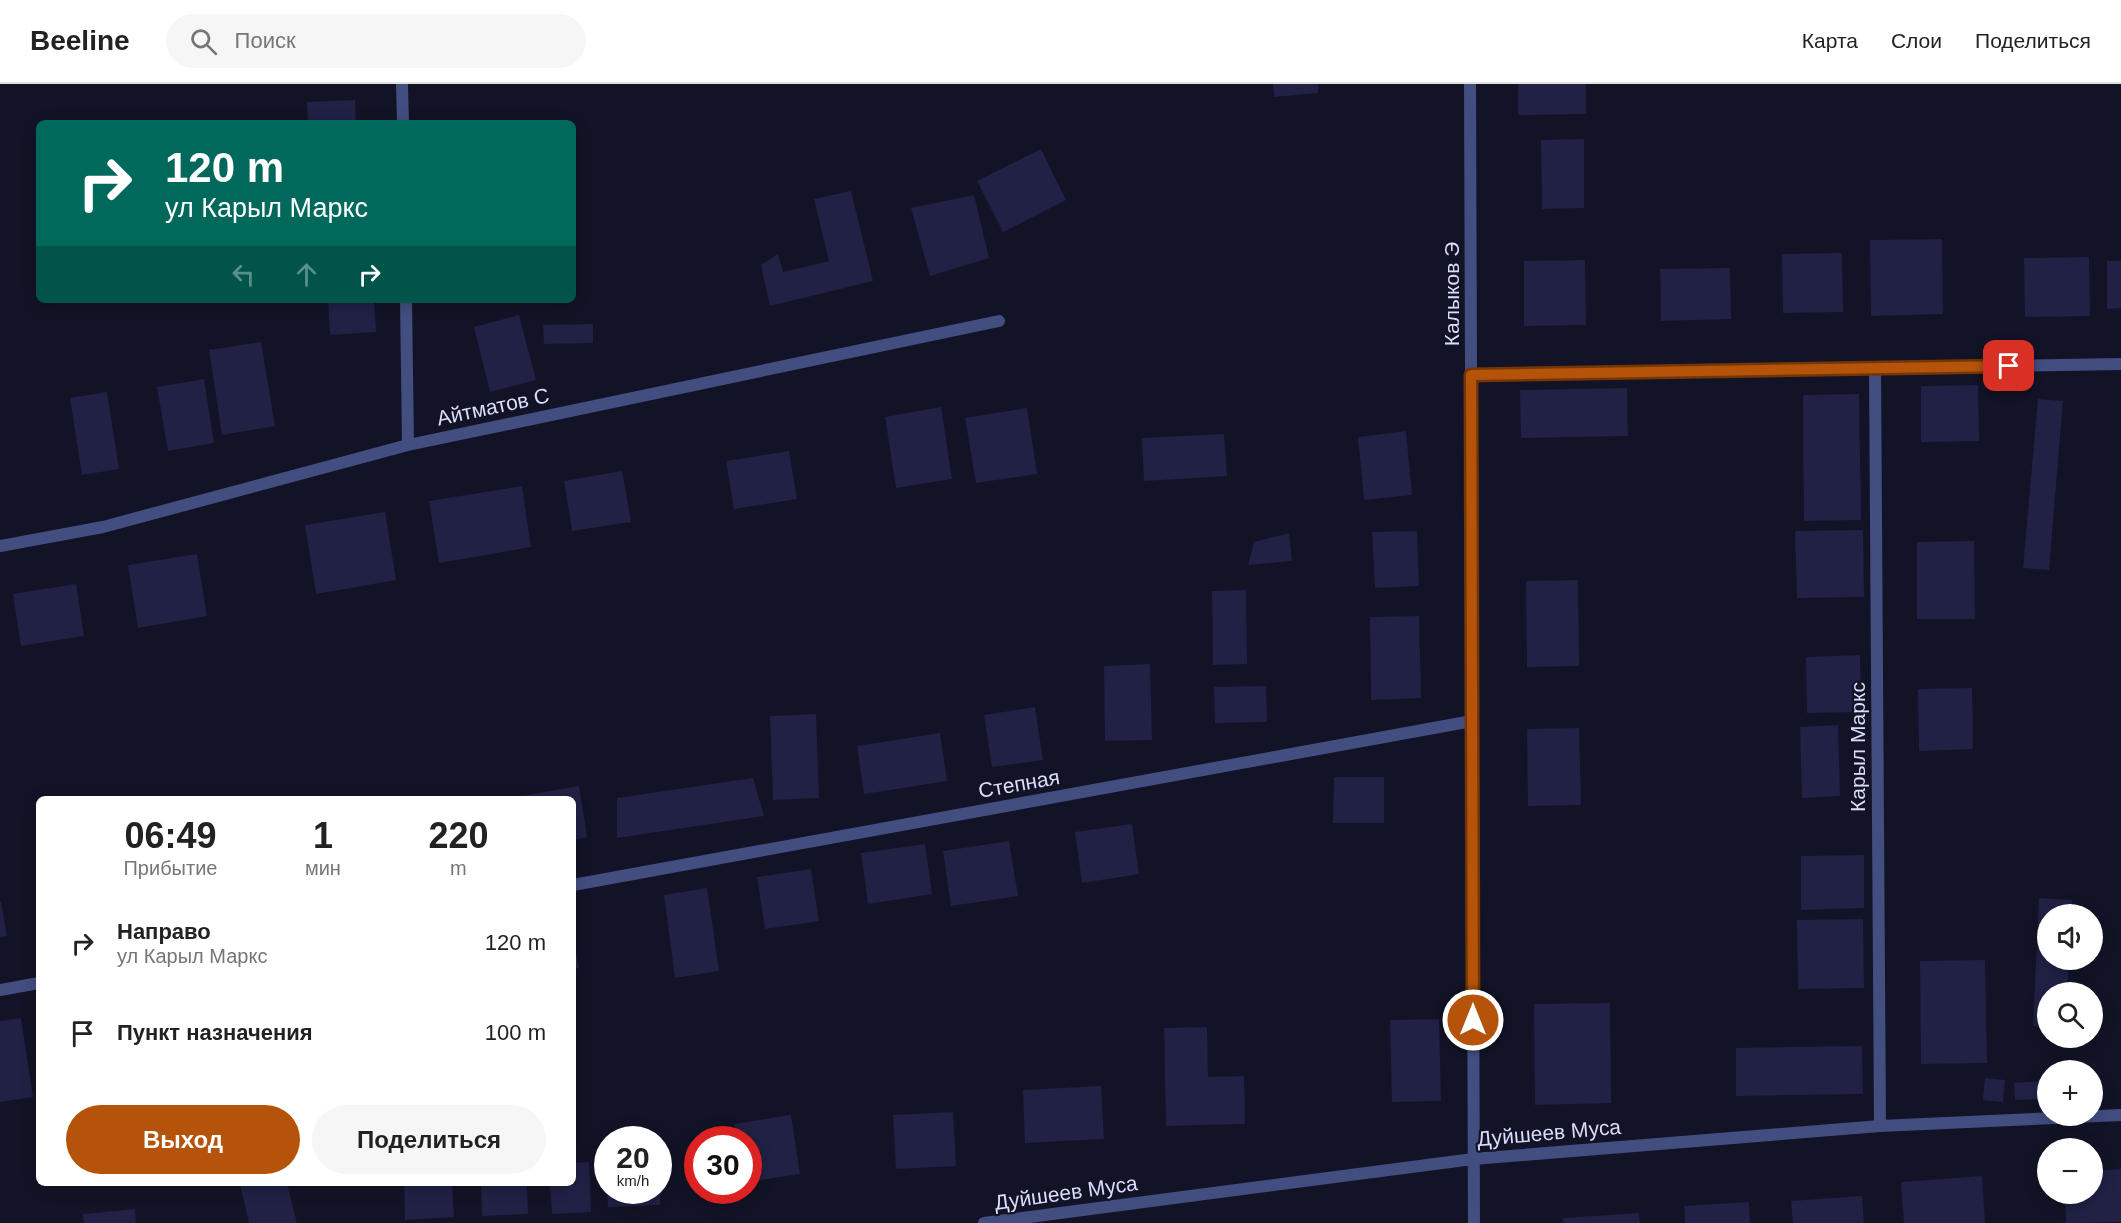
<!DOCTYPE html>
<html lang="ru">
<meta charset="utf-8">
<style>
body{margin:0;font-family:Arial,sans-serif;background:#f6f6f6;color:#222;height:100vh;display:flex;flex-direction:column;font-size:22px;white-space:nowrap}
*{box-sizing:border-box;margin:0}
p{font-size:20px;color:#767676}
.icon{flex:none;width:33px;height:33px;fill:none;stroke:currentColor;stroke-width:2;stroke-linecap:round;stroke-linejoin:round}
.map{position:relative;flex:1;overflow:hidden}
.side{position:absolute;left:36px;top:712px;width:540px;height:390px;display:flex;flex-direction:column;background:#fff;border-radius:9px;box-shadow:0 3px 15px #0003}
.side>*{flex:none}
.top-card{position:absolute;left:36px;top:36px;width:540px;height:183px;border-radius:9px;box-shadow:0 3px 15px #0003;background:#00695c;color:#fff;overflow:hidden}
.controls{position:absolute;left:2037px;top:820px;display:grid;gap:12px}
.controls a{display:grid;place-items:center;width:66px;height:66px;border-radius:50%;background:#fff;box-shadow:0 3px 15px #0003;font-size:30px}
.speed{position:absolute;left:594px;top:1042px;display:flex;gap:12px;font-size:30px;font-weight:700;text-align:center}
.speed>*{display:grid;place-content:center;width:78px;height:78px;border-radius:50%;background:#fff;box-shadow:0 3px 15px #0003;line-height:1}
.speed small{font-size:15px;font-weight:400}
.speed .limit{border:9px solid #d22;background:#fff;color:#111}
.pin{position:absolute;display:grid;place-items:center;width:51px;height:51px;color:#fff;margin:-26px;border-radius:12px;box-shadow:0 3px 9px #0006}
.me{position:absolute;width:66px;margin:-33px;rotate:0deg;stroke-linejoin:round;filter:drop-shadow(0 0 4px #0008)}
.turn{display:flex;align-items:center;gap:21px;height:126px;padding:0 30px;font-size:27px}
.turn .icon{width:78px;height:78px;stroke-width:2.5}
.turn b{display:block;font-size:42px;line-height:51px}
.lanes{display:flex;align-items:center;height:57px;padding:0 30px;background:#0003;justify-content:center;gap:30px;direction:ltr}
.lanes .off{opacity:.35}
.eta{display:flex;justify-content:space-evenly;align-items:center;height:102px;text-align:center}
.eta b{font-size:36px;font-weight:600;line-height:42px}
.cta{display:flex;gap:12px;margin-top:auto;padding:12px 30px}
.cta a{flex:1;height:69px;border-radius:36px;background:#b45309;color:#fff;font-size:24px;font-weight:600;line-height:69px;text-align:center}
.cta a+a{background:#f6f6f6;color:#222}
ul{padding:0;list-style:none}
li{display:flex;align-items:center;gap:18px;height:90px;padding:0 30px}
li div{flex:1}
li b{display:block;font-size:22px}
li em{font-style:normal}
header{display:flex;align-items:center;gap:36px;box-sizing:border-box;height:84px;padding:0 30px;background:#fff;border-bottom:2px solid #e0e0e0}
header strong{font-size:28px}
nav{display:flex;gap:33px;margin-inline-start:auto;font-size:21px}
.search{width:420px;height:54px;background:#f6f6f6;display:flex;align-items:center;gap:15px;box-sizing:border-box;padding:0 21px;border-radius:33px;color:#767676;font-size:22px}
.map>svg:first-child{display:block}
</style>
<header>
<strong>Beeline</strong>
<div class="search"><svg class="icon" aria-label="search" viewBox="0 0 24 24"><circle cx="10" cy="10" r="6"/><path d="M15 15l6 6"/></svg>Поиск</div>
<nav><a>Карта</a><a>Слои</a><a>Поделиться</a></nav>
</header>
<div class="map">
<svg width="2121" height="1139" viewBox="0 0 2121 1139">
<rect width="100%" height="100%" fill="#121326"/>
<path fill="#202145" d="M1273 0H1318V9L1274 13Z
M1518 0H1586V30L1518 31Z
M355 16 356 39H308L307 18Z
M1584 55V124L1542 125 1541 56Z
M1041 65 1066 116 1003 148 977 97Z
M851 107 873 197 770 222 761 181 778 170 783 188 829 177 814 115Z
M974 111 989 174 930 192 911 124Z
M1942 155 1943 230 1871 232 1870 156Z
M1842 169 1843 228 1783 229 1782 170Z
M2089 173 2090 232 2025 233 2024 174Z
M1585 176 1586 241 1524 242V177Z
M2107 177H2121V224L2107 225Z
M1730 184 1731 235 1661 237 1660 185Z
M328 216H374L376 248 330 251Z
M519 231 536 296 490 308 474 243Z
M593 240V259L544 260 543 241Z
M261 258 275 342 222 351 209 266Z
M204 295 214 359 168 367 157 303Z
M1978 301 1979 357 1921 358V302Z
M1627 304 1628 352 1521 354 1520 306Z
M107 308 119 385 82 391 70 314Z
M1859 310 1861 436 1804 437 1803 311Z
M2038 315 2063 317 2049 486 2023 484Z
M941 323 952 395 896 404 885 333Z
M1027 324 1037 390 976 399 965 334Z
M1406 347 1412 411 1364 416 1358 353Z
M1224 350 1227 392 1144 397 1142 354Z
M789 367 797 415 734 425 726 377Z
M622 387 631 438 572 447 564 397Z
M522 402 531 463 439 479 429 417Z
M385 428 396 496 316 510 305 441Z
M1863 446 1864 513 1797 514 1795 447Z
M1417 447 1419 502 1375 504 1372 448Z
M1289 449 1292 477 1248 481 1254 458Z
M1974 457 1975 535H1917V458Z
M197 470 207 532 138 544 128 481Z
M1578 496 1579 582 1527 583 1526 497Z
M76 500 84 552 21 562 13 510Z
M1246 506 1247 580 1213 581 1212 507Z
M1419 532 1421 614 1371 616 1370 533Z
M1860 571 1861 628 1807 629 1806 573Z
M1150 580 1152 656 1105 657 1104 582Z
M1266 602 1267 638 1215 639 1214 603Z
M1972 604 1973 665 1919 667 1918 605Z
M1035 623 1043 676 992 683 984 631Z
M816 630 819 714 773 716 770 632Z
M1838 641 1840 712 1802 714 1800 643Z
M1579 644 1581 721 1528 722 1527 645Z
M940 649 947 697 864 710 857 662Z
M1334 693H1384V739H1333Z
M753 694 764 732 617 754V714Z
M579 702 587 753 573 756V716H516V713Z
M1132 740 1139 790 1082 799 1075 748Z
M1009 757 1018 812 951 822 943 767Z
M925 760 932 810 868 820 861 769Z
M1864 771V824L1801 826V772Z
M811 785 819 837 765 845 757 793Z
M707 804 719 887 675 894 664 811Z
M2039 814 2072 816 2071 831H2048V876H2069L2067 909H2048V943L2033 942Z
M1 817 7 852 0 853V818Z
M1863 835 1864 904 1798 905 1797 836Z
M573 854 579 884 573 885Z
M1985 876 1987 979 1921 980 1920 877Z
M1610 919 1611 1019 1535 1021 1534 920Z
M21 934 33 1013 0 1018V937Z
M1439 935 1441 1017 1392 1018 1390 936Z
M1207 943 1208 993 1244 992 1245 1040 1166 1042 1164 944Z
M1862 962 1863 1010 1736 1012V964Z
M1985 994 2005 996 2003 1018 1983 1016Z
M2041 997 2042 1015 2015 1016 2014 999Z
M1101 1002 1104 1055 1025 1059 1023 1006Z
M953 1028 956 1082 896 1085 893 1031Z
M791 1031 800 1090 748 1098V1056H737L734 1040Z
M589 1078 591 1128 552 1130 550 1100H573V1079Z
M2121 1085V1138L2066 1139 2065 1110H2092V1087Z
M1982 1092 1985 1139H1904L1901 1098Z
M240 1100H287L297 1139H249Z
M404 1100H452L454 1133 405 1136Z
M481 1100H527L528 1130 482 1132Z
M607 1107H660V1121L608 1123Z
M1862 1112 1864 1139H1793L1791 1117Z
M1749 1118 1750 1139H1685L1684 1122Z
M135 1125 136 1139H84L83 1130Z
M1639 1129 1640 1139H1564L1563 1134Z"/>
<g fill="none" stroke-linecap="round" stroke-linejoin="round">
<path stroke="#424e80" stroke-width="12" d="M402 0 403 39
M1470 0 1474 1139
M406 216 408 361
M1875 284 1880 1042
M1471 291 2121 280
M0 462 103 443 408 361 999 237
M573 801 1472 637
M0 906 39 899
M984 1139 1473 1075 1880 1042 2121 1031"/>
</g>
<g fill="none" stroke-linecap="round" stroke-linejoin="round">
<defs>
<path id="route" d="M1473 936 1471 291 2009 282"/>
</defs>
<use href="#route" stroke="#753606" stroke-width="15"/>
<use href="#route" stroke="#b45309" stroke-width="10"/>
</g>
<g text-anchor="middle" stroke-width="4.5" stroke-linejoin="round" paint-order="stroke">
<g font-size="21" fill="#dbdefb" stroke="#121326">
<text transform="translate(1452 210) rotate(-90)" y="7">Калыков Э</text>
<text transform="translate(493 323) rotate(-12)" y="7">Айтматов С</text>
<text transform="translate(1858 663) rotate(-90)" y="7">Карыл Маркс</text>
<text transform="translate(1019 700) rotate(-10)" y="7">Степная</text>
<text transform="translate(1549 1049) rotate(-5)" y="7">Дуйшеев Муса</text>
<text transform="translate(1066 1109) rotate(-8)" y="7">Дуйшеев Муса</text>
</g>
</g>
</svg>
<div class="controls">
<a><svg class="icon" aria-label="sound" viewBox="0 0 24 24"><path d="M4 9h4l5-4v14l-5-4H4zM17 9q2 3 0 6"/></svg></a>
<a><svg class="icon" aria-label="search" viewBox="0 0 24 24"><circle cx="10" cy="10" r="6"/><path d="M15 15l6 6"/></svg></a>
<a>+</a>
<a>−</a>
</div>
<div class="speed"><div>20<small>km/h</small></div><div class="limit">30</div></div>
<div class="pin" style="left:2009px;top:282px;background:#d93025"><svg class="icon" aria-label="arrive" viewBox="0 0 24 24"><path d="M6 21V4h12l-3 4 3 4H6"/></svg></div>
<svg class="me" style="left:1473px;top:936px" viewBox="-20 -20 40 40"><circle r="17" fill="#b45309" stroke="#fff" stroke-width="3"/><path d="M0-11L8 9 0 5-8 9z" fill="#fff"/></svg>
<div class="top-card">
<div class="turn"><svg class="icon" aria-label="right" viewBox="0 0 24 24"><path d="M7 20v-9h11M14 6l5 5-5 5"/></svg><div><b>120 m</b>ул Карыл Маркс</div></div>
<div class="lanes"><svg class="icon off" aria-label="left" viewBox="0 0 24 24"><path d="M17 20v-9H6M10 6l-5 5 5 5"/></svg><svg class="icon off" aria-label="ahead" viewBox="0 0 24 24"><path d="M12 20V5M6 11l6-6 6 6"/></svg><svg class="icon" aria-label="right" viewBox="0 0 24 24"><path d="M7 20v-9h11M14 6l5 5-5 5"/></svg></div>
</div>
<section class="side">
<div class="eta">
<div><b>06:49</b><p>Прибытие</p></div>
<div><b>1</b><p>мин</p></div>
<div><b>220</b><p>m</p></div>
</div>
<ul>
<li><svg class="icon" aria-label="right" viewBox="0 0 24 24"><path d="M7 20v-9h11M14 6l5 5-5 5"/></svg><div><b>Направо</b><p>ул Карыл Маркс</p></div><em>120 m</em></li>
<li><svg class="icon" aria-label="arrive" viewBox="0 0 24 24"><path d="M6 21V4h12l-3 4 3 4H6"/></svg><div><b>Пункт назначения</b></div><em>100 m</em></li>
</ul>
<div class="cta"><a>Выход</a><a>Поделиться</a></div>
</section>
</div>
